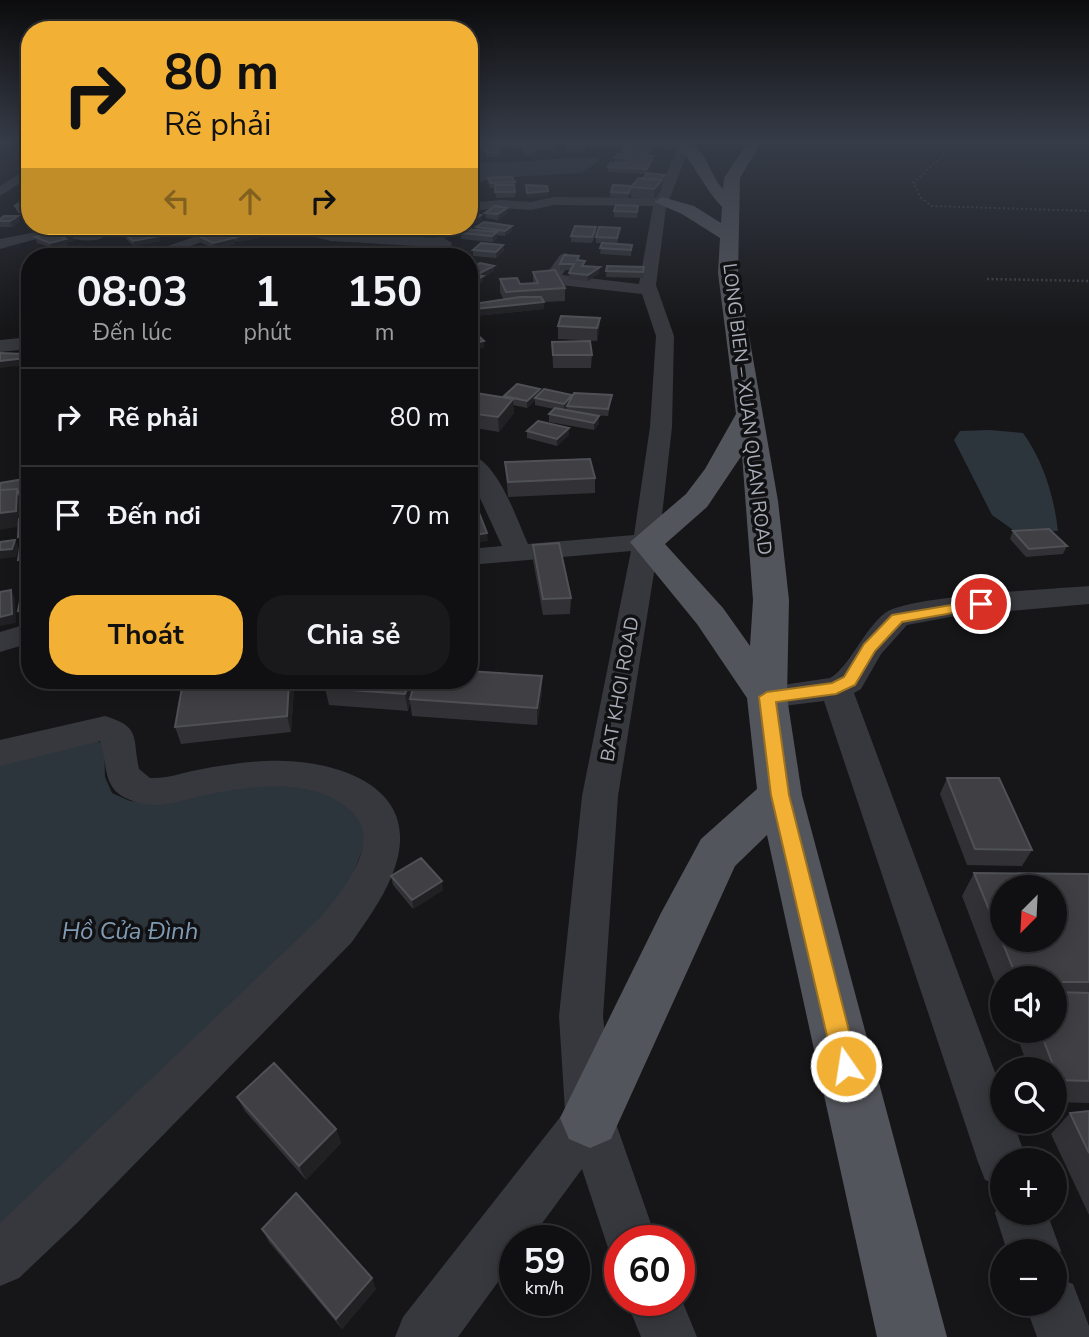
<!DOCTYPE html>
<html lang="vi">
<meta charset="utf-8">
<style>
body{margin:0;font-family:"Nunito Sans",sans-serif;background:#19191b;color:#f1f3f6;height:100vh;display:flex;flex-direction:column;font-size:26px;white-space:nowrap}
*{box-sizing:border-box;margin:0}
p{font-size:23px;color:#9c9d9f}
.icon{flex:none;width:38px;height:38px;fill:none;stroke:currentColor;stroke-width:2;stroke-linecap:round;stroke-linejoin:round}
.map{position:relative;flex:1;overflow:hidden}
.sheet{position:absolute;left:21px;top:248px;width:457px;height:441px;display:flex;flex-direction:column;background:#101012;border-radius:28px;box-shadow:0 4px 18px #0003,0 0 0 2px #303032}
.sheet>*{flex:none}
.banner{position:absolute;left:21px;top:21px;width:457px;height:214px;border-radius:28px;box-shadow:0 4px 18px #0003,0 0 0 2px #303032;background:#f2b134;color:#111;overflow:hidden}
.needle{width:46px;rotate:204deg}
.buttons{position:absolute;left:990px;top:875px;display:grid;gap:14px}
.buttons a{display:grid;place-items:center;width:77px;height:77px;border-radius:50%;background:#101012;box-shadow:0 4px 18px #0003,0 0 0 2px #303032;font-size:35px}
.speed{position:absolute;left:499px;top:1225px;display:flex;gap:14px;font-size:35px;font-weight:700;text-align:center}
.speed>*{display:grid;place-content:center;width:91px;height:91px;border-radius:50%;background:#101012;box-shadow:0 4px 18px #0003,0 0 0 2px #303032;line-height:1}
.speed small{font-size:18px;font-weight:400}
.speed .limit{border:10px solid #d22;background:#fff;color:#111}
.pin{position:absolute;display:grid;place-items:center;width:60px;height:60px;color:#fff;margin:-30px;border:4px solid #fff;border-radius:50%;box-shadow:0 2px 7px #0007}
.me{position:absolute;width:77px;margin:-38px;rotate:347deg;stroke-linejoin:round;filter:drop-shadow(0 0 5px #0008)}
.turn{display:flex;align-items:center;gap:24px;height:147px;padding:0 28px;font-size:32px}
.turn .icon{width:91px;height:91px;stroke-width:2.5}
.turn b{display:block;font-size:49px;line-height:60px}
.lanes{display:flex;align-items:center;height:66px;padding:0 28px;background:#0003;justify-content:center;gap:35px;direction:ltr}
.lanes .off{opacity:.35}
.eta{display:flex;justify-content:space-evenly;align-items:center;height:119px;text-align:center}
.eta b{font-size:42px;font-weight:700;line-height:49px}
.action{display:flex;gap:14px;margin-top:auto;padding:14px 28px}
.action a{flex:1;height:80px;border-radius:28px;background:#f2b134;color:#111;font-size:28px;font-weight:700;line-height:80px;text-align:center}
.action a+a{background:#19191b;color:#f1f3f6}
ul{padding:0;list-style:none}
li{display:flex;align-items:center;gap:21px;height:98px;padding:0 28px;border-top:2px solid #303032}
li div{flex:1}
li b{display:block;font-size:26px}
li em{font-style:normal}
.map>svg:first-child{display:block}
</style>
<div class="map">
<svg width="1089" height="1337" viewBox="0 0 1089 1337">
<rect width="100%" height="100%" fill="#161618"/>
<path fill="#2c353c" d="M582 157 598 158 599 161 582 173 495 178 469 184V162L503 163Z
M990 430 1023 433C1044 462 1054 497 1058 531L1016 532 992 515 954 440 960 431Z
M95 740 104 744 105 777 112 793 130 801 150 803 251 784 326 789 365 823V843L342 902 0 1233V761Z"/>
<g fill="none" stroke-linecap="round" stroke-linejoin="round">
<path stroke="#3d3f44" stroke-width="2" stroke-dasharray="2 2.5" stroke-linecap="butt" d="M950 143 949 150 913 183 921 198 932 206 1089 211"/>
<path stroke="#3d3f44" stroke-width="2.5" stroke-dasharray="2 2.5" stroke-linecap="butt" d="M987 279 1089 281"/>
<path fill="#37383d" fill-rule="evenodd" d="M562 143H695L687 153 666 208 656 285 674 336 672 427 659 542 618 796 603 1016 614 1118 657 1241H620V1263L612 1260 582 1169 529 1241H514V1260L458 1337H395L403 1317 565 1111 559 1016 582 796 631 551 469 565V549L502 546 469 474V454C498 461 516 518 528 544L634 535 650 427 656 336 642 294 551 284 543 279 560 255 566 253 574 258 562 275 639 284 653 206 554 205 531 210 501 208 469 211V203L501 200 531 202 554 197 656 198 677 149 568 146Z
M30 167V177L0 196V186Z
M225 226H246L160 257H137Z
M281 226 398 235 415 226H432L418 237 444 238 452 243 447 257H431L435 247 331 241 283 229Z
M62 227C75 230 96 227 106 235 95 245 75 239 62 237 48 234 15 245 0 249V239Z
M30 267V277L19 271 21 268Z
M30 337V349L0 352V340Z
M1089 586V604L955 616 907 625 881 654 861 689 854 693 1003 1094V1122H1013L1027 1160H1003V1187L985 1180 978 1162 824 701 767 708 755 705 751 697 755 689 830 678C848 669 864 629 885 613 908 596 1053 589 1089 586Z
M30 623V643L0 652V632Z
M105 716C142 727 132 738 139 769L150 778C168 779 185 772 202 769 223 765 244 762 266 761 315 758 404 775 400 842 398 878 372 913 352 942L77 1223 19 1278 0 1286V1223L322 916C341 892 383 843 353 813 315 775 249 786 201 796 175 802 154 811 128 799 101 788 108 762 100 741L0 766V740Z
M1003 1195V1213H1047L1061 1251 1055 1264V1251H1007L995 1213Z
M1055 1277 1073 1284 1089 1326V1337H1037L1025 1304H1055Z
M679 1293 697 1337H641L626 1300H679Z"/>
<path fill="#53555c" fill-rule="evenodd" d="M680 143C708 143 707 173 723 189L724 178 747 143H761L740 178 738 273 778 501 789 600 787 697 802 795 947 1337H877L767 835 735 866 611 1139 590 1148 569 1139 560 1118 661 913 701 839 757 789 747 698 697 624 630 542 686 494 705 469 736 414 718 273 720 238 682 214 654 202 662 197 694 206 721 223 722 207C704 188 695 165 678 146ZM742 455 753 600 750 646 723 608 665 544 707 507Z"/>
</g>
<path fill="#323236" d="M469 143 509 144V149H497L499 152V157H487L484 151 469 152Z
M511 143H552L554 150 534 151V155H524L523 150H513Z
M567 143H585V152H566Z
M651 147V152L649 155 653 156V160L646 174 608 172V167L629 163 615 162V157L622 154V151Z
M488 178 515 182V197L496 198 495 188H490Z
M664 180 662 183 661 191 654 199 631 197V187Z
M631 186 628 198 610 197 611 192Z
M507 208V213L498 220 486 218 485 213Z
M614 211H638L637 218 614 217Z
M469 213 482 220 474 225H469Z
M18 216 20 222 12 227H0V219Z
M132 226H163L152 230 159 236 161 241 134 246 126 239 124 233 137 231 133 230Z
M182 226H201L202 228 185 237 175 235 174 230Z
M512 226V231L505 236 497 235V238L493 242 461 239V233L476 230V227Z
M454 227V233L445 239 433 237 432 231Z
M596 227V233L592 243 571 242V236Z
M620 228 617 244 632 245 631 256 600 254 602 243H596V237Z
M228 231 257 233 259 238 238 242 234 240 235 244 214 249 200 242 199 236H229Z
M72 235 74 241 67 242 68 245 52 248 37 243 35 237Z
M503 245 504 251 496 258 473 256V250Z
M579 256V261H585L584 266 599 273 588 281 569 279V273L571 270H560V264Z
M607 266 644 267 643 278 606 277Z
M469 269 494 271 483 278V282L469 278Z
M533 272 565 288V301L544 302V309L475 316 473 310V304L504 300 500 292V279L520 284 533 283Z
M600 318 599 331 597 341 558 339V326Z
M552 342 592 355 591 368H553Z
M540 389V394L572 395V397L612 395 608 416 591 415 599 424 594 430 549 422V414L554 409 535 405V400L527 408 513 405 514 413 499 432 469 427V401L504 397V396Z
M569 428V435L557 446 527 438V431Z
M505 462 595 478V493L508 497Z
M469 470 478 492 479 507 469 508Z
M1013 531 1067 546 1063 554 1026 557 1010 539Z
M533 545 571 598 570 614 543 615 533 560Z
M542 676V692L537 725 412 716 410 702 408 711 329 705 325 688Z
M294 688 291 732 181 744 175 727Z
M947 778 1032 850 1022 866 967 865 940 794Z
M974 873 1089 874V1103L1055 1102V1069H1029L1015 1031H1055V978H1003V1004L962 896Z
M391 876 443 890 413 909 393 885Z
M237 1097 336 1129 341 1143 306 1180 245 1111Z
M1089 1111V1215L1051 1134 1070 1113Z
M262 1229 376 1289 342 1329 269 1242Z"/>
<path fill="#212124" d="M653 156V160L646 174 647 169Z
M665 175 664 180 662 183 661 191 654 199V189Z
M548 191V196L527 198V193Z
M507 208V213L498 220V214Z
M30 211V217L21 218 19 212Z
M481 215 482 220 474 225V220Z
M18 216 20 222 12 227 10 221Z
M147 226H163L145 233 143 227Z
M193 226H201L202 228 185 237 183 231Z
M316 226H327L317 229Z
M512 226V231L505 236V231Z
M454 227V233L445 239 444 233Z
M497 232V238L493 242 492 236Z
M257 233 259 238 238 242 236 237Z
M72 235 74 241 67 242 68 245 52 248 50 243 62 237Z
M159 236 161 241 134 246 133 241Z
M234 238 235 244 214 249 213 243Z
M503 245 504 251 496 258V252Z
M494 266V271L483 278V282L469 290V284L479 279 478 274Z
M600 267 599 273 588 281V275Z
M544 302V309L475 316V309Z
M600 318 599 331 597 341V328Z
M484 341V348L469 351V344Z
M26 358 29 365 0 368V361Z
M30 368V375L24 376 22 369Z
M540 389V396L535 398V400L527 408V401Z
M572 395V402L567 406V408L564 411V404Z
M513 399 514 413 499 432 498 417Z
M599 416V424L594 430V423Z
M569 428V435L557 446V439Z
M30 486V494L23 495V526L0 530V513L17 489Z
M487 533 488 541 469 544V536Z
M30 535V543L21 545 18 537Z
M15 540 19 548 16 557 0 559V550Z
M30 558V567L21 568 18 560Z
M11 590 15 598 16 623 0 626V617Z
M30 609V618L22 619 18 611Z
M542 676V692L537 725V708Z
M289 681H292L294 688 291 732 287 716Z
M410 681H417L410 699 408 711 405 694Z
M442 881 443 890 413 909 412 900Z
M336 1129 341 1143 306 1180 299 1166Z
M372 1278 376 1289 342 1329 336 1319Z"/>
<path fill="#3f3f44" stroke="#4f5156" stroke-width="2" fill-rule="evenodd" d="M469 143H508L509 144 494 145 499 152 487 153 483 146 469 147Z
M512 143H552L554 146H533L534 150H524L523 145H512Z
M567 143H585V147H566Z
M626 146 651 147 647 153 622 151Z
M618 154 653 156 647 169 608 167 610 163H628L631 158 615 157Z
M647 173 665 175 660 180 643 179Z
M512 177 515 182 490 183 488 178Z
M639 178 662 180 654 189 631 187Z
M495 185H514L515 192H495Z
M526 185 547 186 548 191 527 193Z
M613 185 631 186 629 193 611 192Z
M29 197H30V204L14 206Z
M28 205 30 211 19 212 16 207Z
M616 205 638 206 637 212 614 211Z
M495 206 507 208 498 214 485 213Z
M469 213 481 215 474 220 469 219Z
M4 216H18L10 221H0V219Z
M484 222 512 226 505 231 476 227Z
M182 226H193L183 231 174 230Z
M441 226H444L454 227 444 233 432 231Z
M575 226 596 227 592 237 571 236Z
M249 227 257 233 236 237 228 231Z
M599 227 620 228 617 238 596 237Z
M150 229 159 236 133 241 124 233Z
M466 229 497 232 492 236 461 233Z
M54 231H65L72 235 62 237 66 239 50 243 35 237Z
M220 231 234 238 213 243 199 236Z
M481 243 503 245 496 252 473 250Z
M602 243 632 245 631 250 600 248Z
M92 254 96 257H77Z
M564 255 579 256 577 260 585 261 582 266 600 267 588 275 569 273 574 264H560Z
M480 263 494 266 478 274 469 272V269Z
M607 266 644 267 643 272 606 271Z
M555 270 565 288 506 292 500 279 517 278 520 284 538 283 533 272Z
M476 275 483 276 469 284V279Z
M520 297H541L544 302 475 309 473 304Z
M561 316 600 318 597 328 558 326Z
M469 330H472L484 341 469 344Z
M590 341 592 355H553L552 342Z
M26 349H30V368L22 369 26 358 0 361V353L25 354Z
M517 384 540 389 527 401 504 396Z
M544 389 572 395 564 404 535 398Z
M476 393 513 399 498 417 469 413V401Z
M574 393 612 395 608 409 567 406Z
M555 408 599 416 594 423 549 414Z
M538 421 569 428 557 439 527 431Z
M590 459 595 478 508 482 505 462Z
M469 470H472L478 492H469Z
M30 478V486L20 488V496L17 489 0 490V483Z
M17 489 16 511 0 513V490Z
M478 510 487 533 469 536V512Z
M30 517V535L18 537 19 519Z
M1049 529 1067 546 1029 549 1013 531Z
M15 540 12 549 0 550V542Z
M559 543 571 598 543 599 533 545Z
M30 547V558L18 560 20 548Z
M30 585V609L18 611 23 586Z
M11 590 12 614 0 617V592Z
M469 671 542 676 537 708 410 699 415 681H469Z
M199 681H289L287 716 175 727 183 682Z
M328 681H410L405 694 325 688Z
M947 778H999L1032 850 975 849Z
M421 858 442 881 412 900 391 876Z
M974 873 1089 874V982H1055V978H1017ZM1003 887H1055V940H1003Z
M1055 992 1089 993V1081L1059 1080 1040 1031H1055Z
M274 1063 336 1129 299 1166 237 1097Z
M1089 1111V1153L1070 1113Z
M296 1193 372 1278 336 1319 262 1229Z"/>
<linearGradient id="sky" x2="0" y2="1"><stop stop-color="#0c0c0d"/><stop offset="0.43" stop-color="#363c48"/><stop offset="1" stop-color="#363c48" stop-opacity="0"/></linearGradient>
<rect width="1089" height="330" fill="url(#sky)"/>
<path fill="#f2b134" stroke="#9d7322" stroke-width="2" d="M981 600 986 601V607L902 622 875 651 855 685 836 694 776 702 789 795 858 1066 854 1074 846 1078 838 1074 834 1066 771 795 759 697 767 692 832 683 844 677 864 644 892 615Z"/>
<g text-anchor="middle" stroke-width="7" stroke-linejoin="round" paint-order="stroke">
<g font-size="19" fill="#a8adb8" stroke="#111113">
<text transform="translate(748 409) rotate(83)" y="7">LONG BIEN – XUAN QUAN ROAD</text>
<text transform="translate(619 689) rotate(-80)" y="7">BAT KHOI ROAD</text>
</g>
<g font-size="24" font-style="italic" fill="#7f9bb3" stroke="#111113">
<text x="130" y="939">Hồ Cửa Đình</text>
</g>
</g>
</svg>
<div class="buttons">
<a><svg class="needle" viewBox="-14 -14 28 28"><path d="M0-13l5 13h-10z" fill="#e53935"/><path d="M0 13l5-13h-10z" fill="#9c9d9f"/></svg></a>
<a><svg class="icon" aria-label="sound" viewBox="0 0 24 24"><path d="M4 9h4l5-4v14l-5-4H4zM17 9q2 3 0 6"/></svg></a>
<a><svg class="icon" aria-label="search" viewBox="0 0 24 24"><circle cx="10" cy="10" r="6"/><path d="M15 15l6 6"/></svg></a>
<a>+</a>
<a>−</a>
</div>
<div class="speed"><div>59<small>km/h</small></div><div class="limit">60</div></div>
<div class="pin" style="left:981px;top:604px;background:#d93025"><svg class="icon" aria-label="arrive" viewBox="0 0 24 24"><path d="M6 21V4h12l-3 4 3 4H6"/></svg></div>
<svg class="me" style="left:846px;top:1066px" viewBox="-20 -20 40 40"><circle r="17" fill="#f2b134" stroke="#fff" stroke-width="3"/><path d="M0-11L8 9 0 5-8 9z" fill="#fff"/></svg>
<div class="banner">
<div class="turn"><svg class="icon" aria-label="right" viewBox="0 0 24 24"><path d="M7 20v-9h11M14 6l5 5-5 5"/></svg><div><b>80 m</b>Rẽ phải</div></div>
<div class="lanes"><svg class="icon off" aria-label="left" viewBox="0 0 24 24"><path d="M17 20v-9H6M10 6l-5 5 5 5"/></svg><svg class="icon off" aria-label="ahead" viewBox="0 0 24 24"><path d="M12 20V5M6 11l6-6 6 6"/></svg><svg class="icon" aria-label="right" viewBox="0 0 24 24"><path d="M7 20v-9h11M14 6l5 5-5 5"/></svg></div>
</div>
<section class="sheet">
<div class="eta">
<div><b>08:03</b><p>Đến lúc</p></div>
<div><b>1</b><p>phút</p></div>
<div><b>150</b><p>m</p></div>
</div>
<ul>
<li><svg class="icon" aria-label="right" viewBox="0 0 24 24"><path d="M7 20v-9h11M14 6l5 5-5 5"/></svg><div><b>Rẽ phải</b></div><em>80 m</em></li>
<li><svg class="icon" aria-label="arrive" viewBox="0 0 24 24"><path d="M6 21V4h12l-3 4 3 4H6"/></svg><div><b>Đến nơi</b></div><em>70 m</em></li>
</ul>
<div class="action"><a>Thoát</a><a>Chia sẻ</a></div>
</section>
</div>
